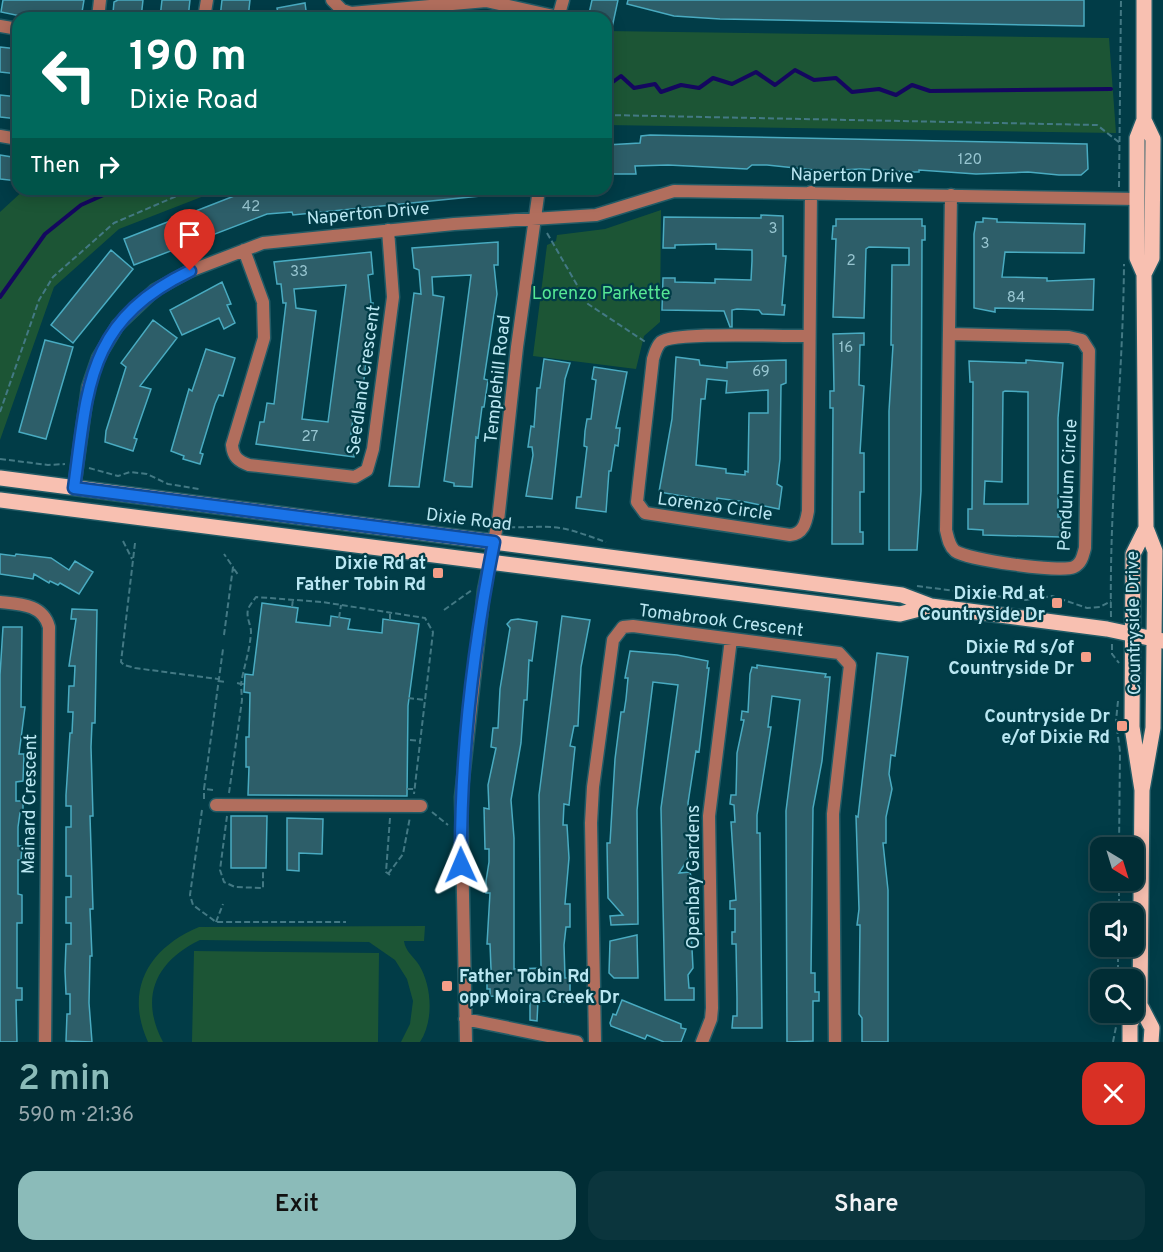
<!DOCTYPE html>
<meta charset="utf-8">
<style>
body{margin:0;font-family:Overpass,sans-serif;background:#0b353d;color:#f1f3f6;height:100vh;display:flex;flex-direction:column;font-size:22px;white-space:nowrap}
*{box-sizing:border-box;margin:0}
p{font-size:20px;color:#96a8ad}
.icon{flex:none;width:33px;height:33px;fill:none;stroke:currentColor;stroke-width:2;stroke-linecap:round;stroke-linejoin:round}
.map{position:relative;height:1042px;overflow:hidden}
.sheet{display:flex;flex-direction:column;background:#012d35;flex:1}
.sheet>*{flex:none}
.banner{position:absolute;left:12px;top:12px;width:600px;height:183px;border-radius:18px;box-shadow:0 3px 15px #0003,0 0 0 2px #234950;background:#00695c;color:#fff;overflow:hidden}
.needle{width:39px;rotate:142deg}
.controls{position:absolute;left:1090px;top:837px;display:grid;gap:12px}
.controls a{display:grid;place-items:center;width:54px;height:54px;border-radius:12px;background:#012d35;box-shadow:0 3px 15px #0003,0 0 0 2px #234950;font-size:30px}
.pin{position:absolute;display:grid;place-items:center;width:51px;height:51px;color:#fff;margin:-62px -26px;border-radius:50% 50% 50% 0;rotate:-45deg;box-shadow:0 0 6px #0007}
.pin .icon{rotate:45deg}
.me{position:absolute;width:66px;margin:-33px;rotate:359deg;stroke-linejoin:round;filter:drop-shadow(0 0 4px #0008)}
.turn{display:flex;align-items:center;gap:21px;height:126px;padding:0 18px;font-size:27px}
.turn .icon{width:78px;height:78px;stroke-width:2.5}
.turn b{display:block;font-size:42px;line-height:51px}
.then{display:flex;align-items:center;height:57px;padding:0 18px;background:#0003;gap:12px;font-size:22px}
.round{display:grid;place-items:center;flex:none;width:63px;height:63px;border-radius:18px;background:#0b353d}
.summary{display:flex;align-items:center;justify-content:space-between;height:102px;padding:0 18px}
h1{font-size:36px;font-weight:600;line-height:45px;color:#8bbbb9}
.button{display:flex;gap:12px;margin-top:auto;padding:12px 18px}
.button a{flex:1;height:69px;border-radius:18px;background:#8bbbb9;color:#111;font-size:24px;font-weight:600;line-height:69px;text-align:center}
.button a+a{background:#0b353d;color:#f1f3f6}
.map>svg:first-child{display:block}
</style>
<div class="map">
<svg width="1163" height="1042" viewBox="0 0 1163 1042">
<rect width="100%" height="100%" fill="#013c47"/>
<path fill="#1c5535" d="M606 31 1109 38 1116 133 606 125Z
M25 189H222L119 229 54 287 0 440V212Z
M661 210 660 322 644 336 636 369 533 356 547 245 556 241 557 235 605 229Z
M425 926 424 941H404C405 951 414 957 419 965 432 986 434 1021 420 1042H401L410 1024 413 1001 407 979 395 960 369 942 200 940C156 961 139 997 163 1042H148C124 989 149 948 199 927Z
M194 951 379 953 378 1042H192Z"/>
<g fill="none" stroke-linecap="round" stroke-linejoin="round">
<path stroke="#14075f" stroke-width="4" d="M606 87 621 76 634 88 655 84 661 92 681 85 699 88 713 78 732 84 756 72 775 85 795 70 814 80 836 78 852 92 879 89 896 95 912 85 930 91 1111 89
M0 297 45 234 81 205 117 189"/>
</g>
<path fill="#2d5e69" stroke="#49abc1" stroke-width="1.5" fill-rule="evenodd" d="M3 0H84L81 18H30L1 12Z
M118 0H143L141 18H115L116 13H113L114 2Z
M162 0H190L188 18H160Z
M222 0H250L248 18H220Z
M592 0H618L610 37H606V18H588Z
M628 0H1084V26L720 19 674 16 627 4Z
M305 3 307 18H279L277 8Z
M0 47 18 49V74L0 72Z
M0 95 18 97V119L0 117Z
M650 135 1087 144 1088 169 1081 175H1059L1028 172 976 174 919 170V172H908L860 169 824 171 767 165H752L747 169 668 165 635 166 636 174H606V145L640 143 641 136Z
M0 155 18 158V181L0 179Z
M252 189H480V196L293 215 292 212 267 214 134 265 124 239Z
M761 215 783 216V256H786L782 305H785L784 315 762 314 759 310 737 309 732 310V327H730L724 311 662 310 663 278H675V282L715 283V279L751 280 752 261V250L716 249V244L675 245V248H663L664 217 761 218Z
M983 218 997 219V222L1085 224 1084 253 1005 252 1002 277 1047 278V281L1094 279 1093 310 995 308V312L974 308V234L976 222H983Z
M836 219H922V226H925V240H922L921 491 917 550H889V411L893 345H891L892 265H909V248L869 247 866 249 864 318 833 317 836 239H832L833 226H836Z
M498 242V265H494L497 294 484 379 488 380 484 407H482L478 438 476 437 472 487 454 486V483L444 481 471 275 432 277 433 295 444 297 419 487 389 486 414 293 421 294 419 270 414 268 412 248Z
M111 250 133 269 73 343 51 325Z
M371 252 373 274 368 275 371 303H373L360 413 354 412 351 434H356L354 457 256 444 260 422H264L267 403 274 404 286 303H283L281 284H277L274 262ZM346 285 328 422 302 419 316 311 296 308 294 289Z
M222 282 231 304 227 305 235 323 224 329 219 318 182 335 170 310Z
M153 320 177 338 140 386 151 389 134 438 137 439 133 451 105 442 106 431 126 367 121 363Z
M864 333V345H860L859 385 864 386 860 453H864V492H860V532H863V544H832L833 408H830V391H834L833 334Z
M45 340 73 347 46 439 19 432Z
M206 349 235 358 223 396 219 395 215 404 200 453 203 454 200 464 183 459 184 456 171 451 189 389 192 391Z
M676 357 699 360 700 365 727 368V362L786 360V383L781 385 780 459 777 484 782 487 779 509 746 502 717 498V502L659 492 672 419ZM707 379 727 381 726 393 768 390V413H749L748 472 745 471V475L726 473V469L696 465 701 399H705Z
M544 359 570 363 565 379 552 499 526 496 533 455 532 447H528L531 426 534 427 537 388H540Z
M1026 360 1063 363 1058 418V517H1061V537L983 535V530L968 529V509H972L973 382H970L969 361 1026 363ZM1005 391 1028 392V504H984L985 481 1002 482 1003 392Z
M594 367 627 372 616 428H620L618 446 615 445 611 471H609L606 512 576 508 577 497H581L587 447 584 446 585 431 587 419H591L596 380 592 379Z
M0 554 15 556 16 554 51 558 69 570 75 561 93 572 79 594 60 583 58 585 50 581 49 583 34 574 33 579 0 574Z
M262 603 298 608 296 622 330 626 331 616 350 619 348 629 382 633 383 619 419 624 408 706 407 796 248 795 249 767H246V737H249L250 693 244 692 245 674 253 675Z
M72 609 97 610 95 723H92L91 747 93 816H90L93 909H90L92 956H90L89 1003 92 1042 66 1041 67 1014H70V994H66L65 971 66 944H71V923H66V897H71V876H66V827H71V806H66V795L70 733H72L73 712H68L69 686H74L75 666H69L76 619H71Z
M562 616 590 620 581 667 578 726H574L570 746 575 747 569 805 564 804 563 825H567L569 858 565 904H570V927H566L564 945 565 978H570V993H567V1002L538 1001 537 1021 530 1020V998L490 996V989H487V976H490L491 969 490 944H487L490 893H486V881L489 862V849H485L484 808 489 809 488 785 496 748 491 747 493 728H498L500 689 510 628 507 624 511 620 518 619 537 622 532 661 529 660 527 700H524L521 743 511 800 514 838V969L541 968 539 795Z
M3 627H22L21 707H25L19 754H24L23 781 16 782V801H23V813H20L18 827V846H22L21 860H18V894L22 895V923H17V988H22V1000H16L17 1042H0V675Z
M630 651 677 655 708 661 707 668H709L699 752 696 751 688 803 690 822 688 859 679 873 690 872 692 881V910H690L693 968 688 975 689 988H694V1000H665L661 808 678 685 653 682 637 810 638 924 611 925 610 916 623 915 608 898 607 843H610L615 759 621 712H624L626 699 628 678H625Z
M877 653 908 657 895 756 891 755 889 774 892 789 886 817V843H883L888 890V1042H862V1018L859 1014 860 925H857L859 909 856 816 858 817Z
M757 665 826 674 825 677H830L822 761 813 808 811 973H815V992H819V1001H813V1041L787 1042 786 811 800 700 772 696 768 727H771L757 815V833H760L762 1028H732L733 1016H737V998L736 944H732V932H735V909H730V901L736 900 731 822H735L734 805 730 804 731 795H736L737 753 744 720H741L742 711 748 712 750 674 752 667 757 668Z
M231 816H267L266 868H231Z
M287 818 323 819 322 854 299 853V871L287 870Z
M637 935 638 978H614L609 973 610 941Z
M622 1000 681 1024V1028L686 1029 681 1042H664L647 1035 645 1039 611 1026 610 1023 613 1014 616 1015Z"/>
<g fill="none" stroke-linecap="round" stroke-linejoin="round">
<defs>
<path id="minor" d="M332 0 342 10 351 13 486 1 558 17
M98 18 100 0
M204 18 207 0
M558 18 563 0
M0 26 18 29
M0 136 18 139
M244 250 263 302 264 338 232 445C233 457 238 461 249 465L355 477 367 470 373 449 393 297 388 230
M950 334 1069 337 1082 340 1089 351 1085 548C1083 555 1082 563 1074 567 1061 573 968 560 955 551 949 546 948 538 946 530L951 195
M809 336C784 337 675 331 661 342 656 347 655 353 653 359L639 483 637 502 645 513 790 535C803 534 806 523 808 511L811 192
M74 488 88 387 98 358 118 325 155 290 190 271 263 243 454 224 596 215 674 191 1137 199
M0 602C19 604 43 604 49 627L45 1042
M216 805 421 806
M465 1019 577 1042
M466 1042 461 797 484 590 498 521 517 347 539 189
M595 1042 591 823 593 787 613 640 623 627 633 626 839 653 850 665 833 814 835 1042
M702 1042 711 1019 712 1008 709 816 731 639"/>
<path id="major" d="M1144 120 1153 139 1152 258 1144 274
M0 478 902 595 931 606 1107 629 1163 641
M0 500 900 614 931 606
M1142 790 1153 728 1155 551 1146 528 1144 274 1137 258V138L1144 120V0
M1140 1005 1152 1028 1151 1042
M1130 1042V1024L1140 1005 1142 790 1132 727 1133 554 1146 528"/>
</defs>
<use href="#minor" stroke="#225b66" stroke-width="15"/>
<use href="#major" stroke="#225b66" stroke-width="18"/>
<path stroke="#437984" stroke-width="2" stroke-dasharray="6 3" stroke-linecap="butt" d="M606 115 1097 125 1120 143
M1119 187 1121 0
M547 233 588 304 647 343
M0 412 39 300 53 277 114 223 193 189
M0 459 48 465 65 464
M89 468 118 476 130 472 147 474 168 484 199 489
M471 525 486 524
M509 527C524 528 537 526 551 527 570 528 588 536 606 542
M123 541 132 559
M135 543 121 662 124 665 135 668 218 679
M234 569 239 576
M917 586 1026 600 1052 596 1087 608 1100 607 1111 601
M292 607 293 599
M444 610 472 590
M1111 617C1109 499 1123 382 1124 264
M339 618 341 605
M390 620V611
M224 635 233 567 224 554
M1112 644V654L1119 663
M218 681 227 682
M244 684H241C244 666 250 650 251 632 251 624 246 619 248 609 250 605 253 601 256 597L322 602 425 618 433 632 414 794
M408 698 426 700
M1118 701 1116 721 1120 752 1119 848
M410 740 420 741
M407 789H414
M213 790 204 789 223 649
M229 793 242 700 241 684 237 683
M204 799V789
M202 810 190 895 193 905 216 922H346
M432 812 448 825
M227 816 220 870 224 882 235 887 263 888V870
M390 818 386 872 390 875
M388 874 403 854 410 817
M1119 914V880
M216 922 223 904
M1118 980V946
M1116 1022 1117 1012
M1113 1042 1116 1027"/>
<use href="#minor" stroke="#b16e5d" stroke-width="12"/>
<use href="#major" stroke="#f8c0b1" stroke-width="15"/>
</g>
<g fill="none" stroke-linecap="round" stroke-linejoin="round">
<defs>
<path id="route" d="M190 271C86 321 88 387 74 488L494 542C473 648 460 757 461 865"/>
</defs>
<use href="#route" stroke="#114b97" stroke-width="15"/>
<use href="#route" stroke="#1a73e8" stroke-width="10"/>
</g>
<g fill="#f49e88" stroke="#013c47" stroke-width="2">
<rect x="432" y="567" width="12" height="12" rx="3"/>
<rect x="1051" y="597" width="12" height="12" rx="3"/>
<rect x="1080" y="651" width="12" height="12" rx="3"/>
<rect x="1116" y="720" width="12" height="12" rx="3"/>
<rect x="441" y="980" width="12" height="12" rx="3"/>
</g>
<g text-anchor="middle" stroke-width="4.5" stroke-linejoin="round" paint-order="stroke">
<g font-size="15" fill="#97c5d0">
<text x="970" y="164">120</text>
<text x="251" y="211">42</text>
<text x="773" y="233">3</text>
<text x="985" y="248">3</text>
<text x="851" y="265">2</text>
<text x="299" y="276">33</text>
<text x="1016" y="302">84</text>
<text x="846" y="352">16</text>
<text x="761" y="376">69</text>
<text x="310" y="441">27</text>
</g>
<g font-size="18" fill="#bae7f2" stroke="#013c47">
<text transform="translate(852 175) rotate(1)" y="6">Naperton Drive</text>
<text transform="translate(368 213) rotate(-5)" y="6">Naperton Drive</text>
<text transform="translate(497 379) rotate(-84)" y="6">Templehill Road</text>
<text transform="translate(363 380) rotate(-82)" y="6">Seedland Crescent</text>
<text transform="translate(1067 485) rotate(-87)" y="6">Pendulum Circle</text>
<text transform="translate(715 506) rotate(8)" y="6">Lorenzo Circle</text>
<text transform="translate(469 519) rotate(7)" y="6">Dixie Road</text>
<text transform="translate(721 620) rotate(7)" y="6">Tomabrook Crescent</text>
<text transform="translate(1133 623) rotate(-91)" y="6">Countryside Drive</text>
<text transform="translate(29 804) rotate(-89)" y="6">Mainard Crescent</text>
<text transform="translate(693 877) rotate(-90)" y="6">Openbay Gardens</text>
</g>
<g font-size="18" fill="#55e694" stroke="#013c47">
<text x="601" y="299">Lorenzo Parkette</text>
</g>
<g font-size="18" font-weight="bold" fill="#bae7f2" stroke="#013c47" text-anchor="end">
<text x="426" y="569">Dixie Rd at<tspan x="426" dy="21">Father Tobin Rd</tspan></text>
<text x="1045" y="599">Dixie Rd at<tspan x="1045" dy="21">Countryside Dr</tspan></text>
<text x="1074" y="653">Dixie Rd s/of<tspan x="1074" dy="21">Countryside Dr</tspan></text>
<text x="1110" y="722">Countryside Dr<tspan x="1110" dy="21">e/of Dixie Rd</tspan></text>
<text x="459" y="982" text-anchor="start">Father Tobin Rd<tspan x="459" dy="21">opp Moira Creek Dr</tspan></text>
</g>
</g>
</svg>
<div class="controls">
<a><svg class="needle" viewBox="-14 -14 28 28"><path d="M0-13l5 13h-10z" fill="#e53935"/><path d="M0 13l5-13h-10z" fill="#96a8ad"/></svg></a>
<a><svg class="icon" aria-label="sound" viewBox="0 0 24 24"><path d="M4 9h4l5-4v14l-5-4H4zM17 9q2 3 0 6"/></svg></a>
<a><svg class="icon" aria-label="search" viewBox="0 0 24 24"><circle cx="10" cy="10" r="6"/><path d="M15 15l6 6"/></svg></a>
</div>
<div class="pin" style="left:190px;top:271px;background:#d93025"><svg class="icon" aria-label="arrive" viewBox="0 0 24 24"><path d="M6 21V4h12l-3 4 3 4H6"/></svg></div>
<svg class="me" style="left:461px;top:865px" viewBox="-20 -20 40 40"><path d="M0-17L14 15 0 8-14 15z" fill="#1a73e8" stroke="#fff" stroke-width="4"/></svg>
<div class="banner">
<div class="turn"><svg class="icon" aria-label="left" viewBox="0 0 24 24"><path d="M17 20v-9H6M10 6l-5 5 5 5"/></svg><div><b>190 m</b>Dixie Road</div></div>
<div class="then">Then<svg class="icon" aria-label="right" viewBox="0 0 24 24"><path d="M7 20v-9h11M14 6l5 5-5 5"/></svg></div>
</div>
</div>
<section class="sheet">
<div class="summary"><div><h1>2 min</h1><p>590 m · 21:36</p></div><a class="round" style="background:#d93025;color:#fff"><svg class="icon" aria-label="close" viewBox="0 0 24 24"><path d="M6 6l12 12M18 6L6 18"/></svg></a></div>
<div class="button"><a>Exit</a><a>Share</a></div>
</section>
